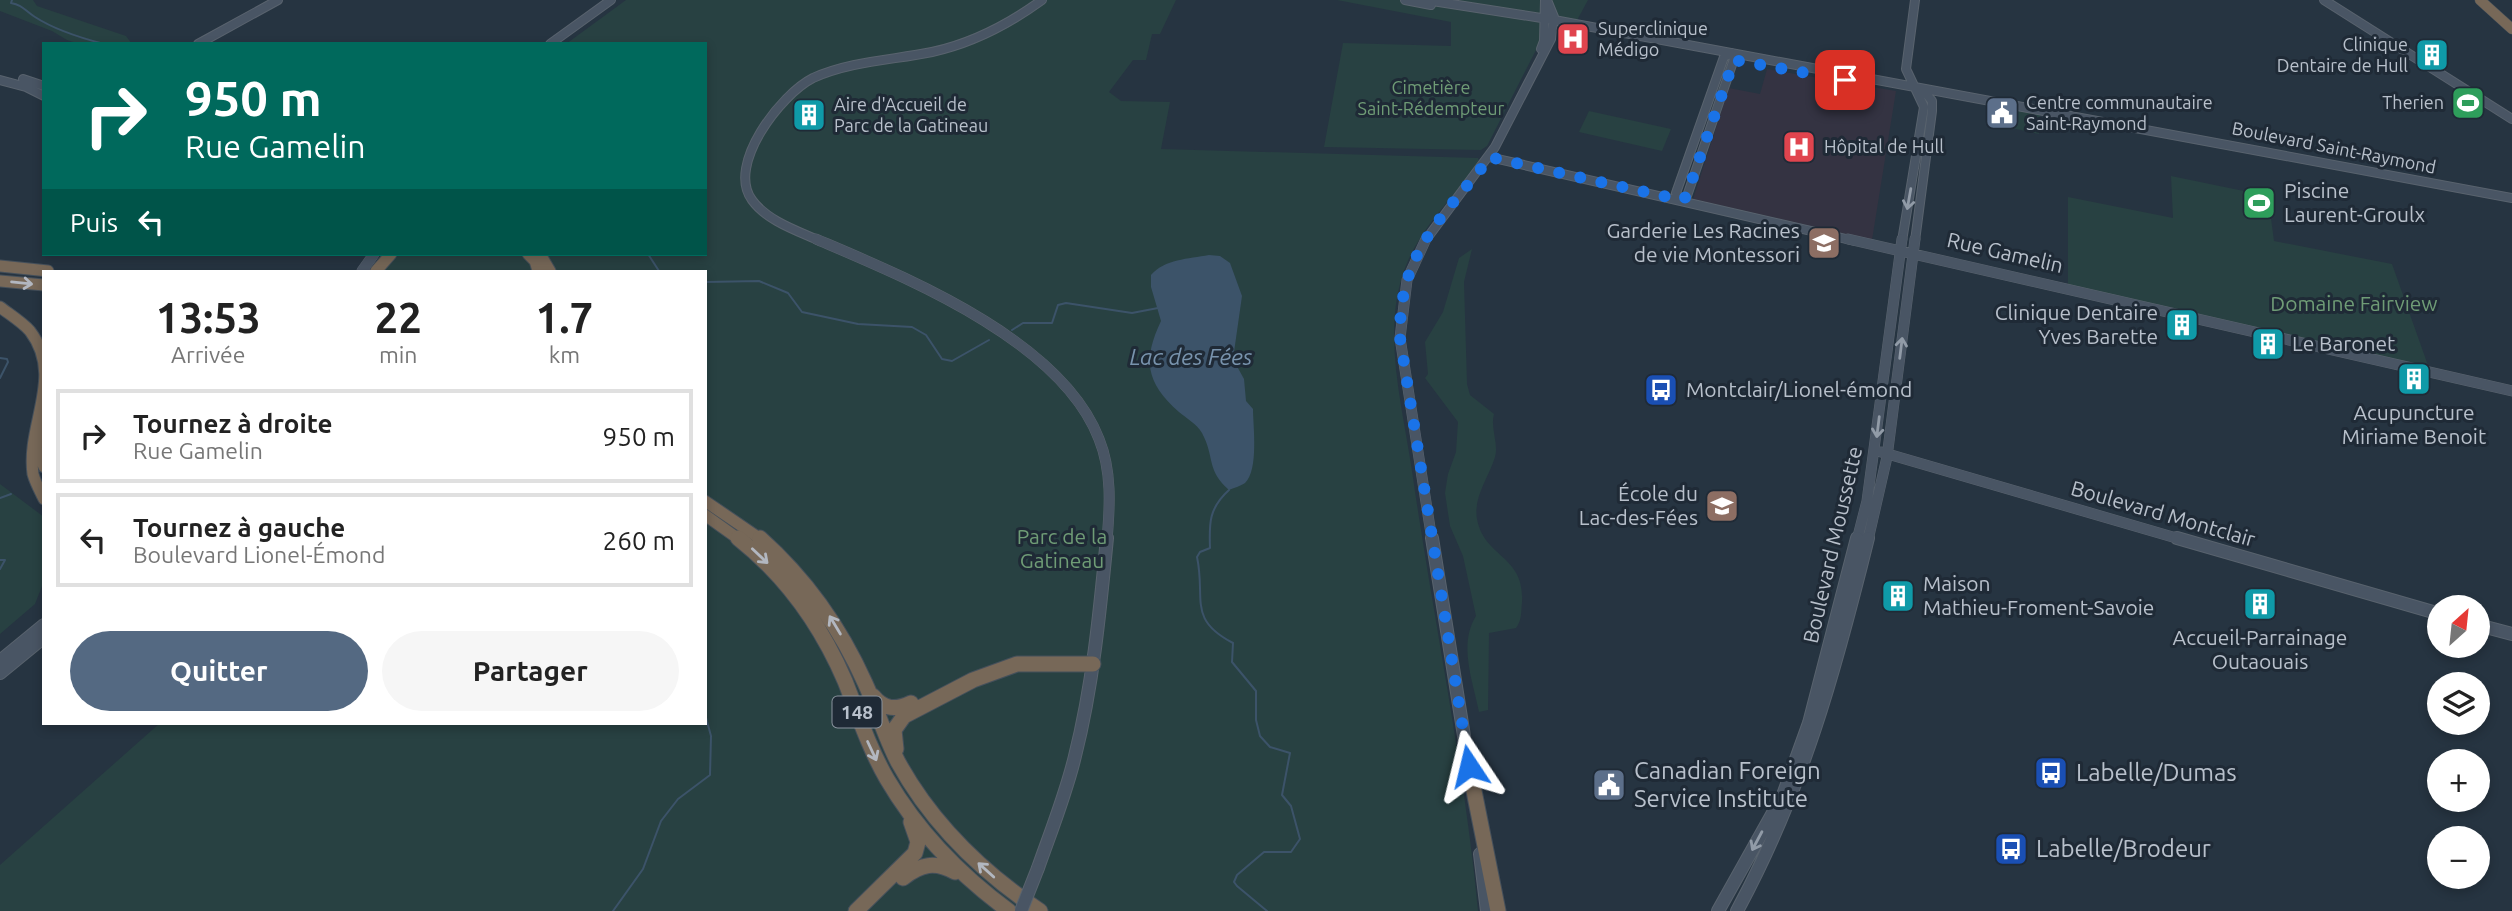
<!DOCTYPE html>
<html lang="fr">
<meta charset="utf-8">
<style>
body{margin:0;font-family:Ubuntu,sans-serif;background:#f6f6f6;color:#222;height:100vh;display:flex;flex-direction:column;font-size:26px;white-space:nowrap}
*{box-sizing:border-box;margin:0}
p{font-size:23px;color:#767676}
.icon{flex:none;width:38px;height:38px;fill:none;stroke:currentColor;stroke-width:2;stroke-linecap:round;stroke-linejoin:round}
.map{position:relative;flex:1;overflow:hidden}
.drawer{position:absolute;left:42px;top:270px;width:665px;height:455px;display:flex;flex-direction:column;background:#fff;border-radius:0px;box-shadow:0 4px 10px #0003}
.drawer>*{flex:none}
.hud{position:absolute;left:42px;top:42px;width:665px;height:214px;border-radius:0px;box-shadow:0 4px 10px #0003;background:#00695c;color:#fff;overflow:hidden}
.needle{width:46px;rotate:27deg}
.controls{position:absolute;left:2427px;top:595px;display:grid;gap:14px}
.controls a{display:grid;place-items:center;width:63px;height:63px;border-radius:50%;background:#fff;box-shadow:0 4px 10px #0003;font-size:35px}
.pin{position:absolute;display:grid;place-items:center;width:60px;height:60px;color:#fff;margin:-30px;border-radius:14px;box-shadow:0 4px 10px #0006}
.me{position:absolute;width:77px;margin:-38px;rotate:350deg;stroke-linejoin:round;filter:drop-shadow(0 0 5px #0008)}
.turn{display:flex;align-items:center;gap:24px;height:147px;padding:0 28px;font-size:32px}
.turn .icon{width:91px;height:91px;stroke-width:2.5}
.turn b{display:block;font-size:49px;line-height:60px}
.then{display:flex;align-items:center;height:66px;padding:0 28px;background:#0003;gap:14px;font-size:26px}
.eta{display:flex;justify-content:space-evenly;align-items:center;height:119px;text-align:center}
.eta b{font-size:42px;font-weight:700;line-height:49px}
.action{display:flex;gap:14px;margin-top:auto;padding:14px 28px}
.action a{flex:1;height:80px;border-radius:42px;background:#546982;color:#fff;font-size:28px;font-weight:700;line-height:80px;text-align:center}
.action a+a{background:#f6f6f6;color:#222}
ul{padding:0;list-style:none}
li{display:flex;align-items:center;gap:21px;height:94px;margin:0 14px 10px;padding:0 14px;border:4px solid #e0e0e0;border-radius:0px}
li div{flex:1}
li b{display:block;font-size:26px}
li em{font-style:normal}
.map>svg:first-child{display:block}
</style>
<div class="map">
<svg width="2512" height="911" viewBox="0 0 2512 911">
<rect width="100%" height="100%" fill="#263441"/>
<path fill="#343342" d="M1767 69 1896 91 1872 240 1693 199 1729 88 1760 94Z"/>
<path fill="#284142" d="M0 0H33L37 6 126 36 132 44H80L67 40 52 31 0 11Z
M626 0H1176L1160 34H1152L1146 60H1133L1109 92 1121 101 1170 102 1161 149 1478 158 1480 164C1452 198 1415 233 1402 277 1383 338 1403 409 1412 471 1433 618 1464 763 1478 911H0V865L160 723H705V271H379L392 254H705V44H566Z
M1337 0H1545L1550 20 1545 50H1536L1487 146 1481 150 1324 147 1343 43 1451 46V22Z
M1547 0H1588L1575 24 1554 20Z
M2011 108 2040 114 2039 134 2012 128Z
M1589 111 1671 129 1662 151 1579 132Z
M2171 176 2268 196 2274 241 2392 264 2430 371 2068 287V197L2173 218Z
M1472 249 1464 282 1467 384 1470 395 1494 414C1490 428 1499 444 1495 457 1489 477 1473 497 1477 519 1484 558 1525 555 1522 602 1521 612 1522 620 1516 628L1489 633 1488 710 1479 712C1473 681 1458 645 1476 616L1463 556 1450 526 1445 493 1448 474 1456 452 1458 422 1425 378 1428 374 1425 342 1443 312 1459 258Z
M0 484 44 517V581L35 604 0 634Z"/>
<path fill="#3c5369" d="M1209 255 1220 256 1230 263 1242 296 1233 359 1244 379 1246 401 1253 409C1253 426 1259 470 1245 483 1241 486 1233 488 1229 490 1206 470 1215 457 1202 433 1197 424 1186 418 1179 412 1145 382 1143 359 1161 321L1151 287V275C1165 259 1188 259 1209 255Z"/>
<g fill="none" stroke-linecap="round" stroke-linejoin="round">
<path stroke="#3c5369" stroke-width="2" d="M12 0 11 3C23 5 25 11 35 17 55 30 81 38 104 44
M648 254 659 271
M705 282 759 281 788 293 802 312 858 324 912 327 926 335 942 359 952 361 989 340
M1012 330 1023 323H1052L1058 305 1066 303 1132 313 1158 308
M0 358 7 359 8 362 0 378
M1229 490C1209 508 1209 523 1210 548L1200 552 1197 557C1206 599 1187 619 1233 643L1232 662 1256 691V720L1260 736 1270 747 1290 753 1282 795 1291 806 1300 839 1291 852H1264L1237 875 1234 882 1237 886 1267 911
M0 498 11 494
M0 560H5L0 569
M613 911 643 869 661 821 678 799 710 775 711 736 705 714"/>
<defs>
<path id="secondary-far2" d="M1405 0 1431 5
M1426 0 1554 20 2512 198
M2324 0 2512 119
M198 44 278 0
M550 44 611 0
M1541 49 1544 41 1545 0
M23 79 44 86
M0 80 26 87 44 96
M1489 157 1855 241
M1681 200 1676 193 1724 57 1732 53
M1681 200 1687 196 1734 59 1732 53
M820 241C798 231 767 221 752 200 726 165 781 94 813 78 851 61 893 60 932 52 973 43 1009 24 1042 0
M1425 241 1495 147 1551 39 1554 17 1547 0
M1902 241 1924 107 1906 69 1915 0
M1915 241 1932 111V101L1923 90"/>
<path id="secondary-far1" d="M816 239C907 278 1061 340 1099 439 1112 471 1110 506 1107 540
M1426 239 1407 280 1400 338 1432 540
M1848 239 2512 391
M362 271 374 254
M1881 452 2183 540
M1857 540 1867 501 1902 239
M1868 540 1887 457 1915 239"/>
<path id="secondary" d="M1432 538 1470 773
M2177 538 2440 614
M2478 625 2512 634
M0 661 44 625
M0 673 44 637
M1480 854 1487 911
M1038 868C1051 831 1066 794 1075 756 1093 685 1100 610 1107 538
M1718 911 1783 795 1809 723 1857 538
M1737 911C1803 789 1835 671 1868 538"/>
<path id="highway-far2" d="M2480 0 2512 29"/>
<path id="highway-far1" d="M528 254 535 261 538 271
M540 254 550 271
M0 266 48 271
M376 271 391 254
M0 281 44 285
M0 307C9 314 22 322 30 331 65 377 26 424 33 474 35 482 40 491 44 499
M44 427 36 447 44 467
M705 501 762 540
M705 515 740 540"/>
<path id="highway" d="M738 538C786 576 821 625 845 681 858 714 869 748 887 779 918 832 960 875 1009 911
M760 538C806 579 840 627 865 683 877 709 885 737 898 762 932 824 982 872 1040 911
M873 696C884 710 896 710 911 703
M896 749 894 730 904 716 973 680 1017 664H1093
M1469 766 1498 911
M903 878C921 864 935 861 955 872
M856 911 915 853 918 842 911 822"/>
</defs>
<use href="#secondary-far2" stroke="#59636e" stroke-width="10"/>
<use href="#secondary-far1" stroke="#59636e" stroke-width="11"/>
<use href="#secondary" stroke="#59636e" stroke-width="14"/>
<use href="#highway-far2" stroke="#45505b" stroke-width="11"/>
<use href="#highway-far1" stroke="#45505b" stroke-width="13"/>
<use href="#highway" stroke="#45505b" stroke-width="17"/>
<use href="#secondary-far2" stroke="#495564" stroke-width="8"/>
<use href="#secondary-far1" stroke="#495564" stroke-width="10"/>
<use href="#secondary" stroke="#495564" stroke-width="12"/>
<use href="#highway-far2" stroke="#776858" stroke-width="10"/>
<use href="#highway-far1" stroke="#776858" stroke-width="11"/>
<use href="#highway" stroke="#776858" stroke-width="15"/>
<defs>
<path id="secondary-bridge" d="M1021 911 1038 868"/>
</defs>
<use href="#secondary-bridge" stroke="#59636e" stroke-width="14" stroke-linecap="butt"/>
<use href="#secondary-bridge" stroke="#495564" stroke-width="12"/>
</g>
<defs><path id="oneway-shaft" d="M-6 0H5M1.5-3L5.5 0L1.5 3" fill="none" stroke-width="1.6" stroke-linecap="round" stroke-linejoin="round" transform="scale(1.75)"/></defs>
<g stroke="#919ba7">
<use href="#oneway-shaft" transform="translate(1909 199) rotate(100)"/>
<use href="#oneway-shaft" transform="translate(1901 348) rotate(-83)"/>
<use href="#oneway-shaft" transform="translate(1878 427) rotate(97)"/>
<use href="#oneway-shaft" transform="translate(1757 841) rotate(118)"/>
</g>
<g stroke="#b2b7c0">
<use href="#oneway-shaft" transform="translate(22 283) rotate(6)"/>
<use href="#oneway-shaft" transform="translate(760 556) rotate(43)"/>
<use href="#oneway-shaft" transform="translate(835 625) rotate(-121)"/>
<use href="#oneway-shaft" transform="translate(872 751) rotate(65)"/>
<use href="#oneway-shaft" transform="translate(986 870) rotate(-138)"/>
</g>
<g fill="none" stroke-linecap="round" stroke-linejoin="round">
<path stroke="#1a73e8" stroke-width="12" stroke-dasharray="0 21.6" d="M1469 766 1400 338C1399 279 1418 244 1455 200 1466 186 1480 172 1489 157L1681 200 1686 197 1734 60 1845 80"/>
</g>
<defs>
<symbol id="hospital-square" viewBox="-11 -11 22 22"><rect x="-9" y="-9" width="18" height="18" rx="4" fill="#e0444e" stroke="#1f2a36"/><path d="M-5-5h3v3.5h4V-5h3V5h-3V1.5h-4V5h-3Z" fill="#fff"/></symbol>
<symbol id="building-square" viewBox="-11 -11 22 22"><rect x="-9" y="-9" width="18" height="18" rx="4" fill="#0f9aa8" stroke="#1f2a36"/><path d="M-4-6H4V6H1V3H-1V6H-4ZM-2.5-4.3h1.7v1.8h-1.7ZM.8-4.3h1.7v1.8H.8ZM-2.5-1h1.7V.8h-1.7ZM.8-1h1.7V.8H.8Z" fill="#fff"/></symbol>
<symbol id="stadium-square" viewBox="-11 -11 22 22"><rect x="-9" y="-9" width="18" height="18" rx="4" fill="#2e9e5b" stroke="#1f2a36"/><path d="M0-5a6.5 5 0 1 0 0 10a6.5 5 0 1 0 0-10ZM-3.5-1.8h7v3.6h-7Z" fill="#fff"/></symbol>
<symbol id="civic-square" viewBox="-11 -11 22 22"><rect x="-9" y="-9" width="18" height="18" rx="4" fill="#5c6f8a" stroke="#1f2a36"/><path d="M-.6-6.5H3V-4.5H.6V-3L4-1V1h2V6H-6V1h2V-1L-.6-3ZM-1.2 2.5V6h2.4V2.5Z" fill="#fff"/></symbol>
<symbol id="school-square" viewBox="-11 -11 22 22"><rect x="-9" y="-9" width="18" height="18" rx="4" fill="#8d6e63" stroke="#1f2a36"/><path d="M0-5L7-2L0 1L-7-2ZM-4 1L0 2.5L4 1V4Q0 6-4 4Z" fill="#fff"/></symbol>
<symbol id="bus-square" viewBox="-11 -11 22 22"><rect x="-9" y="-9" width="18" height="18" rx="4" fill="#1a4fb4" stroke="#1f2a36"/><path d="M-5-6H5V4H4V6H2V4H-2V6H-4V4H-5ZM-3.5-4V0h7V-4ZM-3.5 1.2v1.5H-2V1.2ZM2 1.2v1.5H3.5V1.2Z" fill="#fff"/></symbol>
</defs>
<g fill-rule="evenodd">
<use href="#hospital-square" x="1554" y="20" width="38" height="38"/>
<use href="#building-square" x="2413" y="36" width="38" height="38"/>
<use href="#stadium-square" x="2449" y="84" width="38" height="38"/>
<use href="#civic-square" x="1983" y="94" width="38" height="38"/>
<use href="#building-square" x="790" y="96" width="38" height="38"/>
<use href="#hospital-square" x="1780" y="128" width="38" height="38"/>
<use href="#stadium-square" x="2240" y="184" width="38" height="38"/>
<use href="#school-square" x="1805" y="224" width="38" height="38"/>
<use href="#building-square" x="2163" y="306" width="38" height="38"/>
<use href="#building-square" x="2249" y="325" width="38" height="38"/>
<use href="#building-square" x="2395" y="360" width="38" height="38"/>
<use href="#bus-square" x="1642" y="371" width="38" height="38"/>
<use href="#school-square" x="1703" y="487" width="38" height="38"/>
<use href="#building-square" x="1879" y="577" width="38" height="38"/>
<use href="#building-square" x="2241" y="585" width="38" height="38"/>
<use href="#bus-square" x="2032" y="754" width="38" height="38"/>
<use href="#civic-square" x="1590" y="766" width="38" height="38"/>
<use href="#bus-square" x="1992" y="830" width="38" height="38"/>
</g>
<g text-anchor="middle" stroke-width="6" stroke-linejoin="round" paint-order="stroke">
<g font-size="18" fill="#b8c0cb" stroke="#1f2a36" text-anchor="start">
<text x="1598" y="35">Superclinique<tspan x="1598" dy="21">Médigo</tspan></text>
<text x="2408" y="51" text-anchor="end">Clinique<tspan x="2408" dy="21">Dentaire de Hull</tspan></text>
<text x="2026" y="109">Centre communautaire<tspan x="2026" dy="21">Saint-Raymond</tspan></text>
<text x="2444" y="109" text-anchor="end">Therien</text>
<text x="834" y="111">Aire d'Accueil de<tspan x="834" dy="21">Parc de la Gatineau</tspan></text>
<text x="1824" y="153">Hôpital de Hull</text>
</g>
<g font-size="18" fill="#6f9c76" stroke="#1f2a36">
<text x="1431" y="94">Cimetière<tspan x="1431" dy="21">Saint-Rédempteur</tspan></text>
</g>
<g font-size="18" fill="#b8c0cb" stroke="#1f2a36">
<text transform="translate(2334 148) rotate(11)" y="6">Boulevard Saint-Raymond</text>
</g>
<rect fill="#1f2a36" stroke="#8a939e" stroke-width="2" x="832.5" y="696.5" width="49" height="31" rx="5"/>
<g font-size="19" font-weight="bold" fill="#b8c0cb">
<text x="857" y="719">148</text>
</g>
<g font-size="21" fill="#b8c0cb" stroke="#1f2a36" text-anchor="start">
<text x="2284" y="198">Piscine<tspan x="2284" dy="24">Laurent-Groulx</tspan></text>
<text x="1800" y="238" text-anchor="end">Garderie Les Racines<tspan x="1800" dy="24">de vie Montessori</tspan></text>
<text x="2158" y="320" text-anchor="end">Clinique Dentaire<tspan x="2158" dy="24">Yves Barette</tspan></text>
<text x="2292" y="351">Le Baronet</text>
<text x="1686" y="397">Montclair/Lionel-émond</text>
<text x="2414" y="420" text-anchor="middle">Acupuncture<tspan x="2414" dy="24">Miriame Benoit</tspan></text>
<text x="1698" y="501" text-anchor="end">École du<tspan x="1698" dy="24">Lac-des-Fées</tspan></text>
<text x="1923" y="591">Maison<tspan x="1923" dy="24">Mathieu-Froment-Savoie</tspan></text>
<text x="2260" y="645" text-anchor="middle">Accueil-Parrainage<tspan x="2260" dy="24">Outaouais</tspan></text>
</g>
<g font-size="21" fill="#b8c0cb" stroke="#1f2a36">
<text transform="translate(2005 253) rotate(13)" y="7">Rue Gamelin</text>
<text transform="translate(2163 514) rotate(16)" y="7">Boulevard Montclair</text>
<text transform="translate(1833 545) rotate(-77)" y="7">Boulevard Moussette</text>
</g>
<g font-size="21" fill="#6f9c76" stroke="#1f2a36">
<text x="2354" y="311">Domaine Fairview</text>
<text x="1062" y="544">Parc de la<tspan x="1062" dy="24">Gatineau</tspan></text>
</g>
<g font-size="23" font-style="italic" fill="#7893ad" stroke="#1f2a36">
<text x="1191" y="365">Lac des Fées</text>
</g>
<g font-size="24" fill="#b8c0cb" stroke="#1f2a36" text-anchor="start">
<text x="1634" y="779">Canadian Foreign<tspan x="1634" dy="28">Service Institute</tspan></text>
<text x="2076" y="781">Labelle/Dumas</text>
<text x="2036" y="857">Labelle/Brodeur</text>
</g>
</g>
</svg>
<div class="controls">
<a><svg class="needle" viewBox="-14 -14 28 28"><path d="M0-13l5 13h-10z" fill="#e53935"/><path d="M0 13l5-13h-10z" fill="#767676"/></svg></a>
<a><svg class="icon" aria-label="layers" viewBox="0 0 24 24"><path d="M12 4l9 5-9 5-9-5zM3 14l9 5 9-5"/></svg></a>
<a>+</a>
<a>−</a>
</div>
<div class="pin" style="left:1845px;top:80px;background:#d93025"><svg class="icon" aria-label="arrive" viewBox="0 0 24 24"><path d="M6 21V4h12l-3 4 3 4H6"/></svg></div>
<svg class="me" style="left:1469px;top:766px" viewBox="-20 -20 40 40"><path d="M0-17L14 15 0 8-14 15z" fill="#1a73e8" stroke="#fff" stroke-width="4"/></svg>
<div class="hud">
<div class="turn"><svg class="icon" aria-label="right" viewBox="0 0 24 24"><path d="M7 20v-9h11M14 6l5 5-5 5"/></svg><div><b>950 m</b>Rue Gamelin</div></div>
<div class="then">Puis<svg class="icon" aria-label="left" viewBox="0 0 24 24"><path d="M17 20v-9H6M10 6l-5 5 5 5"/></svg></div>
</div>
<section class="drawer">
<div class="eta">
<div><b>13:53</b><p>Arrivée</p></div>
<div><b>22</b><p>min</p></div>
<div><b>1.7</b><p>km</p></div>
</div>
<ul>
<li><svg class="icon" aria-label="right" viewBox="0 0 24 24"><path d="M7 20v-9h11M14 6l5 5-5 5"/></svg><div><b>Tournez à droite</b><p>Rue Gamelin</p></div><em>950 m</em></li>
<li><svg class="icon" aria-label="left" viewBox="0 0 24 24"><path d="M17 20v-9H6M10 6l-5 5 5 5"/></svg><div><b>Tournez à gauche</b><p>Boulevard Lionel-Émond</p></div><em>260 m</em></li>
</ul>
<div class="action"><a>Quitter</a><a>Partager</a></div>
</section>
</div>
